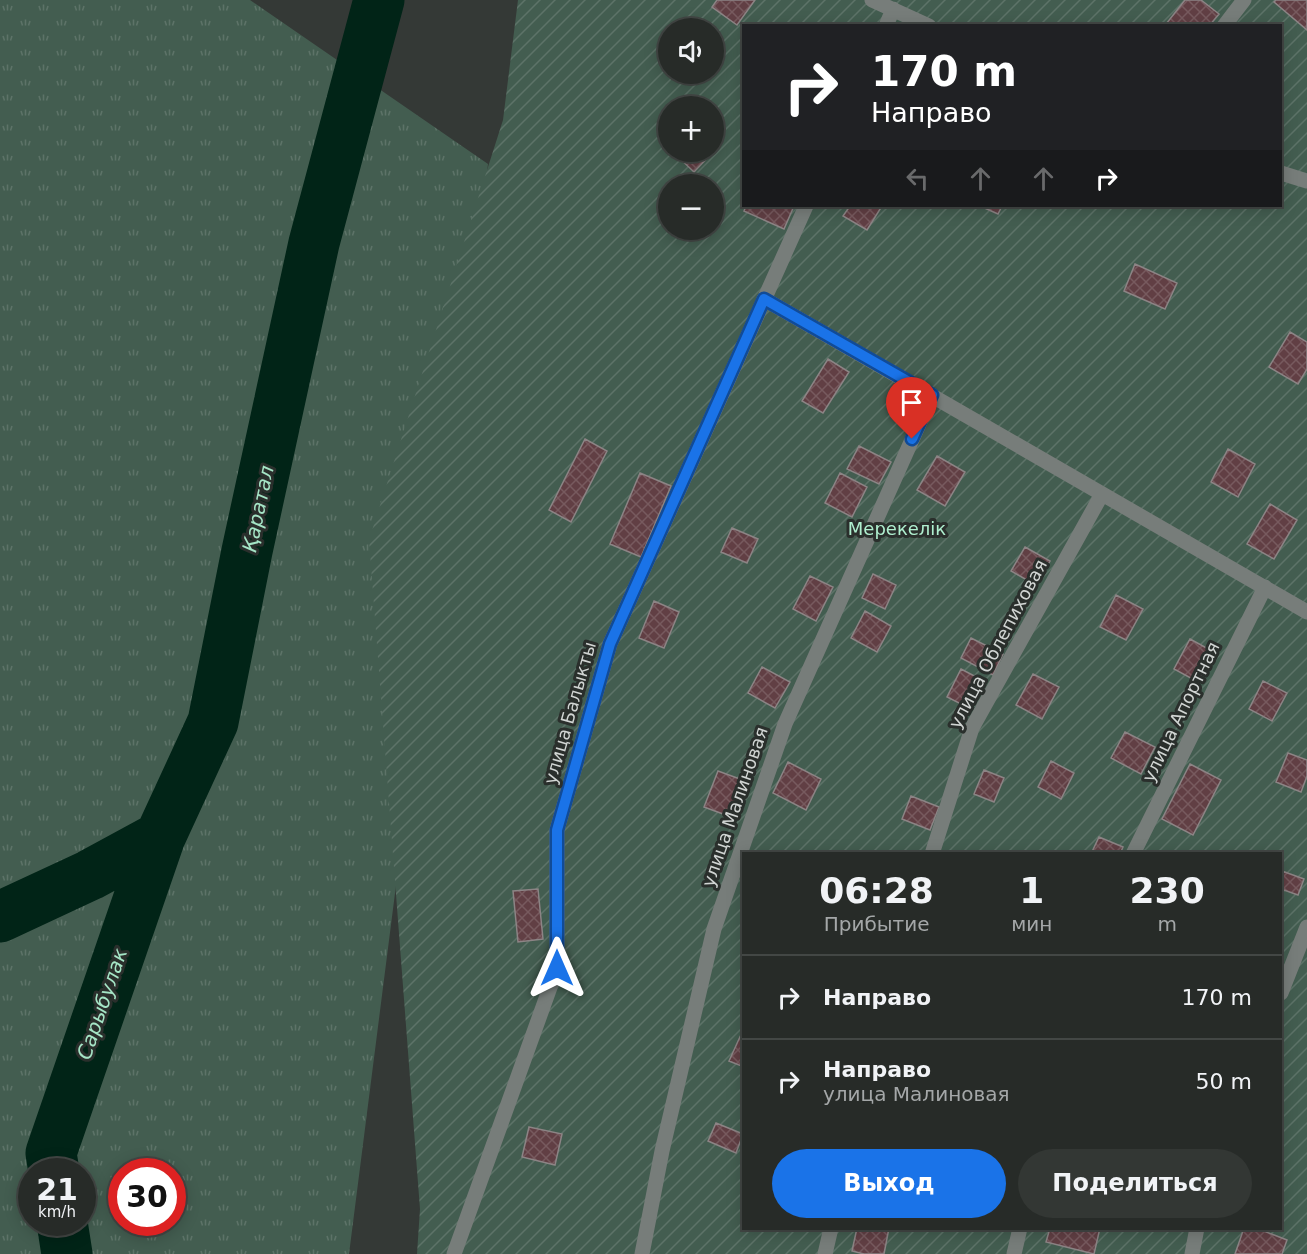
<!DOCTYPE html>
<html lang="ru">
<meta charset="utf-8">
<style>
body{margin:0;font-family:"DejaVu Sans",sans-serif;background:#333734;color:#f1f3f6;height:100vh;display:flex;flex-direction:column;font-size:22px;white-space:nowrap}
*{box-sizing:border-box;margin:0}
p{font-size:20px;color:#a4a7a8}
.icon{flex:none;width:33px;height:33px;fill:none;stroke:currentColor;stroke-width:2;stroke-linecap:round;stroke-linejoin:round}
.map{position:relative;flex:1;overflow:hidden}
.details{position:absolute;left:742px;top:852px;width:540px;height:378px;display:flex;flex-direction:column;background:#272b28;border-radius:0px;box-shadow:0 3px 15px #0003,0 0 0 2px #434745}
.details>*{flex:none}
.guide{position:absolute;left:742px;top:24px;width:540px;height:183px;border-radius:0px;box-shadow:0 3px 15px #0003,0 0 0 2px #434745;background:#202124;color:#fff;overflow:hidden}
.tools{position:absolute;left:658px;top:18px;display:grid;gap:12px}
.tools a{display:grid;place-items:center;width:66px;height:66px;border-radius:50%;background:#272b28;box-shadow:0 3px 15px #0003,0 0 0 2px #434745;font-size:30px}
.speed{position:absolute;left:18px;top:1158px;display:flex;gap:12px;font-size:30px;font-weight:700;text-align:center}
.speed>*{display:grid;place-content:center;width:78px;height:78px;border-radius:50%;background:#272b28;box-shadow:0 3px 15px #0003,0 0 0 2px #434745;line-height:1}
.speed small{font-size:15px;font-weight:400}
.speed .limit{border:9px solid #d22;background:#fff;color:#111}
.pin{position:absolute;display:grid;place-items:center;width:51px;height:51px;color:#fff;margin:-62px -26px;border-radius:50% 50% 50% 0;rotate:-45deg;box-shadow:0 0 6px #0007}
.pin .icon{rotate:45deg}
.me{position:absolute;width:66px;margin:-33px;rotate:0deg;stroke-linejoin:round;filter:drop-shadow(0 0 4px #0008)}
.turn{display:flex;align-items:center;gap:21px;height:126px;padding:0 30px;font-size:27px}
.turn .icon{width:78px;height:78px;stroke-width:2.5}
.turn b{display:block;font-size:42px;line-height:51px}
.lanes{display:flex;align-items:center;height:57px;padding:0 30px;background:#0003;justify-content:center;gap:30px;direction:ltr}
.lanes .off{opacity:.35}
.eta{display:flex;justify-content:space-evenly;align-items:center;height:102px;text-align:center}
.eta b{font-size:36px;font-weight:600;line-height:42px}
.primary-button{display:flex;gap:12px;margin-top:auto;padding:12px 30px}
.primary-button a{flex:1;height:69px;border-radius:36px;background:#1a73e8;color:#fff;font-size:24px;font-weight:600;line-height:69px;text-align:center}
.primary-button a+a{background:#333734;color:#f1f3f6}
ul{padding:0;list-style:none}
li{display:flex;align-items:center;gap:18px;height:84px;padding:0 30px;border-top:2px solid #434745}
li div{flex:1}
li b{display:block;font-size:22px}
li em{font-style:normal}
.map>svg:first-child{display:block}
</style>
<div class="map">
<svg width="1307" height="1254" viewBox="0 0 1307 1254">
<defs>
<pattern id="grass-tufts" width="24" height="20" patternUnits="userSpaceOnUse" patternTransform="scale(1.5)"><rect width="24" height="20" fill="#435d50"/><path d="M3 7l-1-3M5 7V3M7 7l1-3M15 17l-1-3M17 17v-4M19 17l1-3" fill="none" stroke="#5d7368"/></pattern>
<pattern id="garden-furrows" width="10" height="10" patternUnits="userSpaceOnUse" patternTransform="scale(1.5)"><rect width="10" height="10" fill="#435d50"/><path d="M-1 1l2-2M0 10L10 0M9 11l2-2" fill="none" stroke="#5d7368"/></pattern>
<pattern id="building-cross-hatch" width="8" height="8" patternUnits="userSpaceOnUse" patternTransform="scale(1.5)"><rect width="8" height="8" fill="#613f44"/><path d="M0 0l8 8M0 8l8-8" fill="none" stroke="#775a5e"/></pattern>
</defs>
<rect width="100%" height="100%" fill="#343936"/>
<path fill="url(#grass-tufts)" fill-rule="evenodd" d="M0 0H250L488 164 349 1254H0ZM32 1172H82V1222H32ZM122 1172H172V1222H122Z"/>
<path fill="url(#garden-furrows)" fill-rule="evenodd" d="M518 0H1307V1254H417L420 1209 369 540 503 120ZM744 26H1281V206H744ZM669 28H714V74H669ZM669 106H714V152H669ZM669 184H714V230H669ZM744 854H1281V1228H744Z"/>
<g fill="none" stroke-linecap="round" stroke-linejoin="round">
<path stroke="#012417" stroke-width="51" d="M0 917 90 875 160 837
M54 1172 51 1153 160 837 213 722 247 551 314 243 379 0
M62 1222 67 1254"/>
</g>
<path fill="url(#building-cross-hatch)" stroke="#8c8485" stroke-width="1.5" d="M717 0H755L737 25 712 7Z
M1185 0H1201L1219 14 1209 26H1169L1166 24Z
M1276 0H1307V30L1274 2Z
M673 152H713L694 172Z
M746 206H794L784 229 744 211Z
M850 206H882L867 230 843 216Z
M980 206H1002L998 214Z
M1135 264 1177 283 1165 309 1124 291Z
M1290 332 1307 342V369L1298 384 1269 367Z
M828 359 849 372 823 413 802 401Z
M585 439 607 451 571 522 549 510Z
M859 446 891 462 879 484 847 469Z
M1228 449 1255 464 1238 497 1211 482Z
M937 456 965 472 945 506 917 490Z
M640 473 671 486 641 557 610 544Z
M840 473 867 487 852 517 825 503Z
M1270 504 1297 520 1274 559 1247 544Z
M732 528 758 539 747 563 721 552Z
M1025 547 1050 561 1036 585 1011 571Z
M873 574 896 585 885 609 862 598Z
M810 576 833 587 816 621 793 609Z
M1116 595 1143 609 1126 640 1100 627Z
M654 601 679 612 664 648 639 638Z
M865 611 891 626 877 652 851 638Z
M971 638 1003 654 993 675 961 658Z
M1190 639 1214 652 1198 682 1174 669Z
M762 667 790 682 775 708 748 693Z
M961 669 986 682 971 709 947 697Z
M1033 674 1059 687 1042 719 1016 705Z
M1263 681 1287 693 1272 721 1249 709Z
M1125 732 1155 747 1141 774 1111 758Z
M1288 753 1307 760V776L1301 792 1276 782Z
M1051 761 1074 773 1061 799 1038 787Z
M788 762 821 779 806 810 773 793Z
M1190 764 1221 780 1193 835 1162 819Z
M984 770 1004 778 994 802 974 794Z
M718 771 748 782 734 818 704 807Z
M911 796 939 807 930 830 902 819Z
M1099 837 1123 847 1120 854H1091Z
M1282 871 1304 879 1298 895 1281 889Z
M538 889 543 939 518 942 513 891Z
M744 1028V1067L729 1061Z
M716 1123 743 1134 736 1153 708 1141Z
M529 1127 562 1134 555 1165 522 1157Z
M857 1228H889L884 1254H864L852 1251Z
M1050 1228H1100L1094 1254 1046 1242Z
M1244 1228H1256L1287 1240 1282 1254H1235Z"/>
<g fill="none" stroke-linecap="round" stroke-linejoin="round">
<path stroke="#777d7a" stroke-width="15" d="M872 0 929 26
M886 26 893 9
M1224 26 1244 0
M1281 173 1307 181
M764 299 1307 612
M932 854 972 728 1102 494
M1133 854 1265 587
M1281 993 1307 927
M454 1254 557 968V830L610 644 806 206
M642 1254 662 1151 714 929 785 724 932 395
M825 1254 831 1228
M1014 1254 1020 1228
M1192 1254 1197 1228"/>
</g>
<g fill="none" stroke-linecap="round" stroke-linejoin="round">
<defs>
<path id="route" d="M557 968V830L610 644 764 299 932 395 912 439"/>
</defs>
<use href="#route" stroke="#114b97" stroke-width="15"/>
<use href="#route" stroke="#1a73e8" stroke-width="10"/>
</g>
<g text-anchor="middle" stroke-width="6" stroke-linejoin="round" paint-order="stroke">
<g font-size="18" fill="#afefcf" stroke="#2a2f2c">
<text x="897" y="535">Мерекелік</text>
</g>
<g font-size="18" fill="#d1d5d3" stroke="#2a2f2c">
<text transform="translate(998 644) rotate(-62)" y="6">улица Облепиховая</text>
<text transform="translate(1181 712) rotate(-64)" y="6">улица Апортная</text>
<text transform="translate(570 713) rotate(-74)" y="6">улица Балыкты</text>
<text transform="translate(735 807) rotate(-71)" y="6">улица Малиновая</text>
</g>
<g font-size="20" font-style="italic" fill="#a5e5c6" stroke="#2a2f2c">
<text transform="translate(258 509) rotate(-78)" y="7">Қаратал</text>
<text transform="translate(102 1004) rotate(-71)" y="7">Сарыбулак</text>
</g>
</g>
</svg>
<div class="tools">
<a><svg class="icon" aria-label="sound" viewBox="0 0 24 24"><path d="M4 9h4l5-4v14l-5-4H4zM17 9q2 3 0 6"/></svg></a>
<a>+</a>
<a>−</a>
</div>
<div class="speed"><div>21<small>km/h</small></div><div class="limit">30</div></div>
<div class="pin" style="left:912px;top:439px;background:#d93025"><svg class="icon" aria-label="arrive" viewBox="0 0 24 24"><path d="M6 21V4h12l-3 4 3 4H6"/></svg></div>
<svg class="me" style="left:557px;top:968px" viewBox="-20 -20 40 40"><path d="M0-17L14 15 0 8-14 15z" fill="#1a73e8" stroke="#fff" stroke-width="4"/></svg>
<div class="guide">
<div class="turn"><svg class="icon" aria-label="right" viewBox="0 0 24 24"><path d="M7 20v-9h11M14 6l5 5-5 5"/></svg><div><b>170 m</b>Направо</div></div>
<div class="lanes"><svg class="icon off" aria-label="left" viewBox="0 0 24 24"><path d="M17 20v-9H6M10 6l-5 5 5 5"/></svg><svg class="icon off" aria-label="ahead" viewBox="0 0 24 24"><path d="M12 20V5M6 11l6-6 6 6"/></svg><svg class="icon off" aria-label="ahead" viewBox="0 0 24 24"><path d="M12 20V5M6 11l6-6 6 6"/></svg><svg class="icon" aria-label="right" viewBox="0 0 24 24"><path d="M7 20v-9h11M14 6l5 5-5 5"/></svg></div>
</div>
<section class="details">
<div class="eta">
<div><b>06:28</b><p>Прибытие</p></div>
<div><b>1</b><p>мин</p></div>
<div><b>230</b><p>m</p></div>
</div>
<ul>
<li><svg class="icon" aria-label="right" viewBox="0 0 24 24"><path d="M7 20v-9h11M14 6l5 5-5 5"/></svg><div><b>Направо</b></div><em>170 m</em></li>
<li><svg class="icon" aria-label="right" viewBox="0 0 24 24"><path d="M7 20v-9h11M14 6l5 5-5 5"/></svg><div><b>Направо</b><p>улица Малиновая</p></div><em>50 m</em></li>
</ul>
<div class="primary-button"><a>Выход</a><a>Поделиться</a></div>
</section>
</div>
